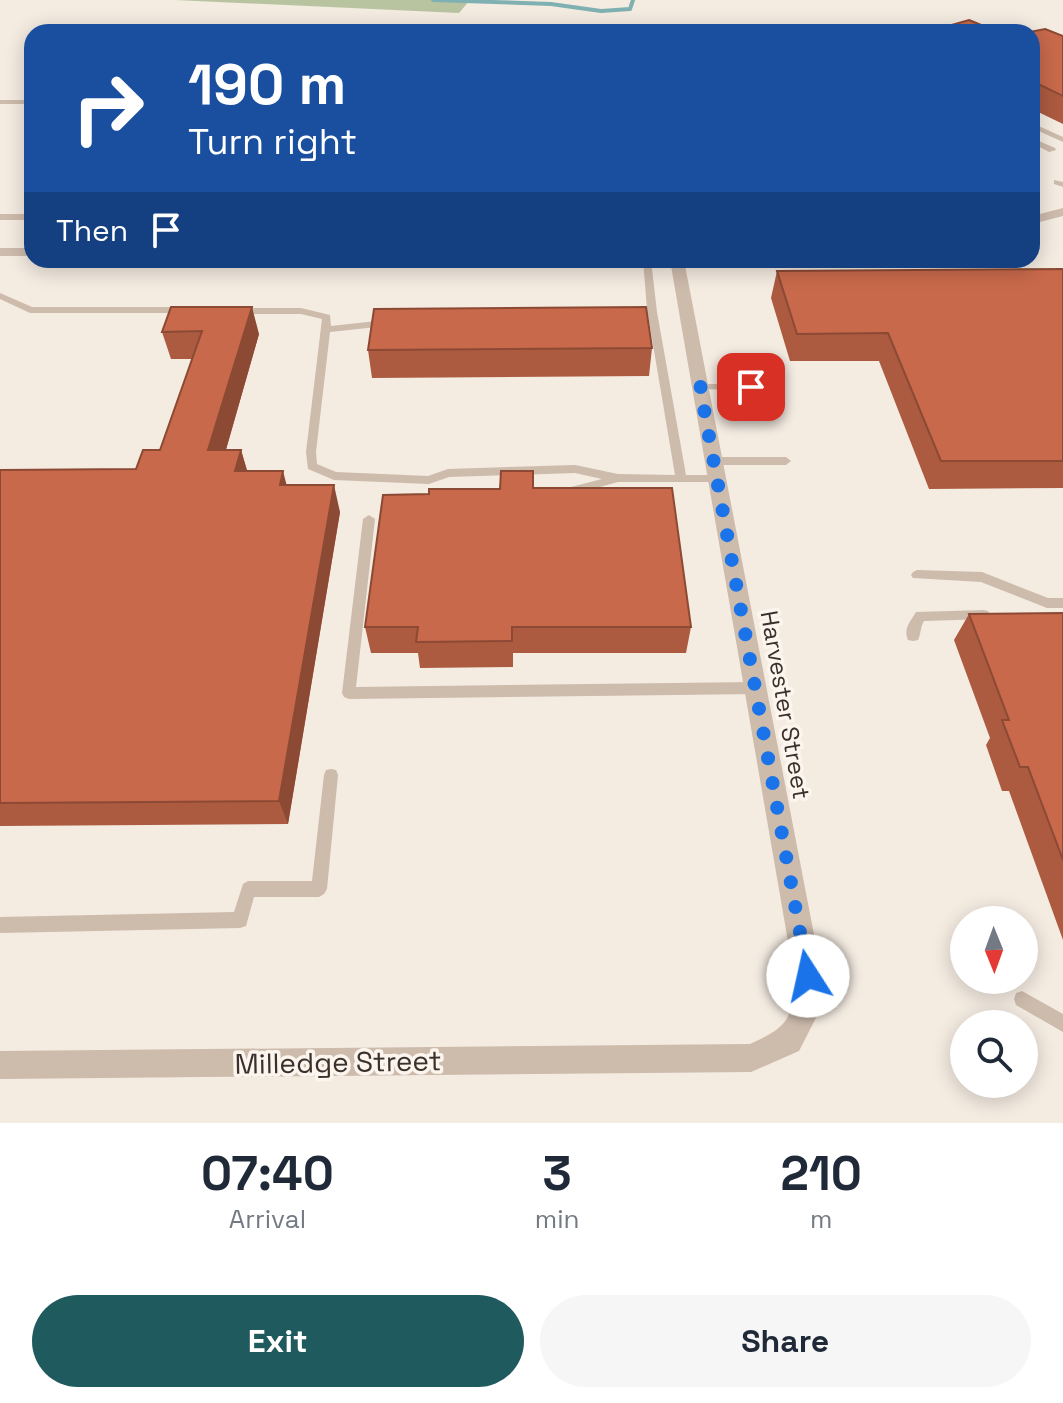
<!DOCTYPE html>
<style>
body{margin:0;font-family:"Space Grotesk",sans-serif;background:#f6f6f7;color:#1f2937;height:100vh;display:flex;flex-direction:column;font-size:30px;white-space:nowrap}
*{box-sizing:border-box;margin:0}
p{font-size:26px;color:#747a83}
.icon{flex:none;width:44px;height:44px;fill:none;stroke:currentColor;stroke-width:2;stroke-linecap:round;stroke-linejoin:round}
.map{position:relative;height:1123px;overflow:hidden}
.details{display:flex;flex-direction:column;background:#fff;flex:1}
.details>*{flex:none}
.banner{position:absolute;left:24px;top:24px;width:1016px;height:244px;border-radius:24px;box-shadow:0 4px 20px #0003;background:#1a4fa0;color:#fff;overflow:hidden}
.needle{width:52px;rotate:179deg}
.fabs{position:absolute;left:950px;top:906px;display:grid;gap:16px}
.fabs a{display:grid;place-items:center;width:88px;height:88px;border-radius:50%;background:#fff;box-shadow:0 4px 20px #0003;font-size:40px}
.pin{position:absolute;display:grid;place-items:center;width:68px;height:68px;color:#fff;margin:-34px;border-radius:16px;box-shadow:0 4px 12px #0006}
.me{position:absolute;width:88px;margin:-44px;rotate:350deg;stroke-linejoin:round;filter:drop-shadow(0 0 6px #0008)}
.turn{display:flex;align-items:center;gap:28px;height:168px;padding:0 32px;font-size:36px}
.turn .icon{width:104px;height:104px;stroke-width:2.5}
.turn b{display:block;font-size:56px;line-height:68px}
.then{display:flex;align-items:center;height:76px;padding:0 32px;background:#0003;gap:16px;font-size:30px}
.eta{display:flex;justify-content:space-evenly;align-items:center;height:136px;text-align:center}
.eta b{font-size:48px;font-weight:600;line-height:56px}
.primary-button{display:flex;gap:16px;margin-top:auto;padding:16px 32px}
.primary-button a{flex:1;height:92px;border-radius:48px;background:#1f5a5e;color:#fff;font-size:32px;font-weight:600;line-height:92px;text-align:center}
.primary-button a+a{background:#f6f6f7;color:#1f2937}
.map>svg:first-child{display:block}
</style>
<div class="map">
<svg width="1063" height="1123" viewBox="0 0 1063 1123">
<rect width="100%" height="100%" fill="#f4ebe1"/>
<path fill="#b8c4a0" d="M175 0H470L459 13Z"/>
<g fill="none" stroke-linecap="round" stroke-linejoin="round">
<path stroke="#7fb0b2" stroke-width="4" d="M433 0 551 4 601 11 630 9 633 0"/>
<path fill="#cdbbac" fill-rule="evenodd" d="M0 100H32V104H0Z
M1032 123 1063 137V142L1032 128Z
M1032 138 1055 148 1056 150 1049 152 1032 143Z
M1054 180 1063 182V187L1054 184Z
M0 214H32V220H0Z
M643 260H651L657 312 686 475H717L721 476 723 479 721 482H618L571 495 567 494 565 491 567 488 602 479 575 473 449 477 429 484 334 480 308 469 306 452 322 319 301 314H238L233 311 238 308H301L330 315 331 326 386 320 391 323 386 326 330 332 316 452 317 464 336 472 428 476 448 469 575 465 618 474 675 475 648 315 632 316 627 313 632 310 647 309Z
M0 293 32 307H184L189 310 184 313H30L0 299Z
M700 384H751L756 387 751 390 696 389V385Z
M714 457H786L791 461 786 465H714L709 461Z
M369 515 375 519 356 687 756 682 761 684 763 688 761 692 756 694 349 699 344 697 342 693 363 519Z
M917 570 982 572 1048 598H1063V608H1047L981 582 913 578 911 575 913 572Z
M984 610 988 611 990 615 988 619 924 621C920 628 921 634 918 640L913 641 908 640C903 629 910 622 916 612Z
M331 769 336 770 338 775 327 889 324 894 319 897H254L246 926 240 928 0 933V917L234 912 243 884 248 881H312L324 775 326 770Z
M1022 991 1063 1014V1032L1016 1005 1014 999 1016 993Z"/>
<path fill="#cdbbac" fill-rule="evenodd" d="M1063 208V216L1032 224V216Z
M0 248H32V256H0Z
M670 260H684L822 976V1006L799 1051 751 1072 0 1079V1051L750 1044C788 1027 794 1018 794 976Z"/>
</g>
<path fill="#ac5a40" d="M1032 32 1063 36V124L1032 109Z
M1063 269V488L929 489 879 361H790L771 298 777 271Z
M171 307 259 334 226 450H241L247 471 286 485 340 512 288 824 0 826V470L136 469 160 450 192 359H171L162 332Z
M652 348 649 376 372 378 368 350Z
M533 488 691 627 686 653H513V667L420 668 418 653H371L365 627 429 494Z
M1063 613V940L1009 791H1002L986 745 990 738 954 640 969 614Z"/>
<path fill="#8c4a34" d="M252 307 259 334 218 477 208 450Z
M241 450 249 477 235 471Z
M283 471 290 498 280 485Z
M334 485 340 512 288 824 279 801Z"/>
<path fill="#c8694b" stroke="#8c4a34" stroke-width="2" d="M969 20 998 32H927Z
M872 28 877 32H832Z
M1045 29 1063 36V96L1032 81V32H1030Z
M1063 269V461H941L888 333 797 334 777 271Z
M171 307H252L208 450H241L235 471H283L280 485H334L279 801 0 803V470L136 469 143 450H160L202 331 162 332Z
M646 307 652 348 368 350 374 309Z
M501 471H533V488H672L691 627H512V641L416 642 418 627H365L383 495 429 494V489H500Z
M1063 613V860L1028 767H1020L1002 720H1009L969 614Z"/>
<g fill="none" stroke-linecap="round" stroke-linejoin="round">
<path stroke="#1a73e8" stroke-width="14" stroke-dasharray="0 25.2" d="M751 387H700L808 976"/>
</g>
<g text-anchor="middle" stroke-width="7" stroke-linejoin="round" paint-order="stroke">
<g font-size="24" fill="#3b302b" stroke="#fbf5ee">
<text transform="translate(785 705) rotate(80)" y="8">Harvester Street</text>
</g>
<g font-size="28" fill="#3b302b" stroke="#fbf5ee">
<text transform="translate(338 1062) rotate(-1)" y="10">Milledge Street</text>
</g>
</g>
</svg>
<div class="fabs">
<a><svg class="needle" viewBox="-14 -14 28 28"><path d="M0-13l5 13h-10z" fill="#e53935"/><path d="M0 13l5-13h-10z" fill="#747a83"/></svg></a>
<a><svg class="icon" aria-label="search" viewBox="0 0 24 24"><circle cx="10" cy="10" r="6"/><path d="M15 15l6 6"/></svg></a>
</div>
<div class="pin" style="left:751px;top:387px;background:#d93025"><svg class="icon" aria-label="arrive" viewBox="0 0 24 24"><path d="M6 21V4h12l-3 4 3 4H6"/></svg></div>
<svg class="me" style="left:808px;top:976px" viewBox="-20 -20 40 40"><circle r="19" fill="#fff"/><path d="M0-13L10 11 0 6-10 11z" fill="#1a73e8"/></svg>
<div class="banner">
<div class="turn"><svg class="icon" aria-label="right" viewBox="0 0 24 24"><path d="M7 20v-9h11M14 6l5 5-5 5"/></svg><div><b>190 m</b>Turn right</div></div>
<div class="then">Then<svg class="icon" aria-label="arrive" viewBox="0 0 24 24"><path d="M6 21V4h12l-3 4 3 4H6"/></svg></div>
</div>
</div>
<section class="details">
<div class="eta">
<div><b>07:40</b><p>Arrival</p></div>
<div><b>3</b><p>min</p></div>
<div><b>210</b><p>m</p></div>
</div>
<div class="primary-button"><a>Exit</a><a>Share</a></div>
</section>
